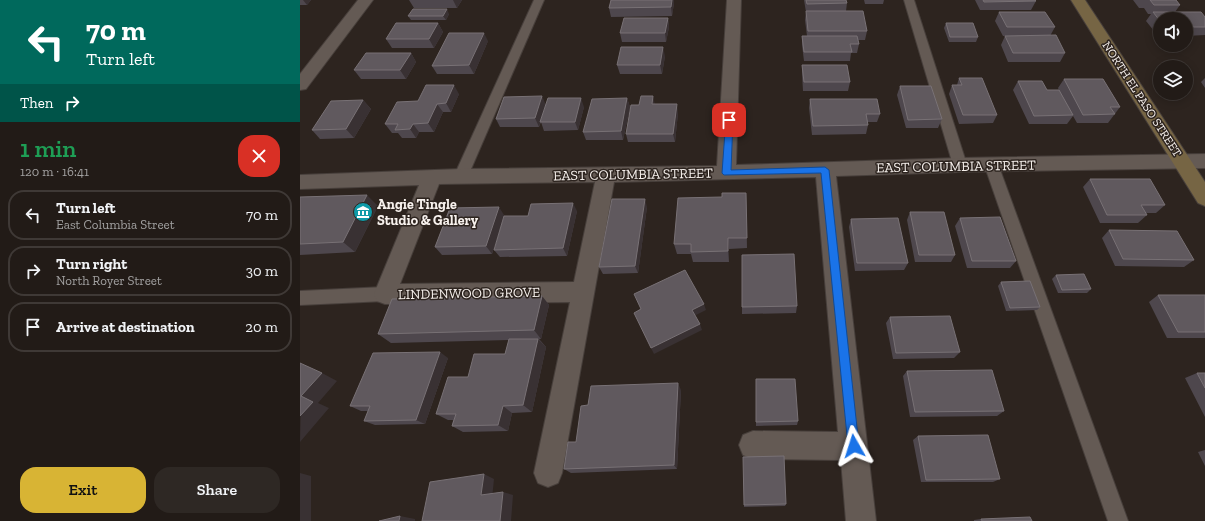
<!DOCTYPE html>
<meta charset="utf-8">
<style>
body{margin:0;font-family:"Zilla Slab",serif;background:#2e2824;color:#f1f3f6;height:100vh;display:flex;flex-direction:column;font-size:15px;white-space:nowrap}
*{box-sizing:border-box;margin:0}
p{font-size:13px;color:#a2a1a1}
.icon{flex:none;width:22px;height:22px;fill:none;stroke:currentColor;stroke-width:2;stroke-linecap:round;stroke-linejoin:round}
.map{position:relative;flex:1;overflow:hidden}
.panel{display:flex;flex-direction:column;background:#221b17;width:300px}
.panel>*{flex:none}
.hud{background:#00695c;color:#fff;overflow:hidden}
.fabs{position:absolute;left:853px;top:12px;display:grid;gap:8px}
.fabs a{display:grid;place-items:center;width:40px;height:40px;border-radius:50%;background:#221b17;box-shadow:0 2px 10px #0003,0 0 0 1px #3f3936;font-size:20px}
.pin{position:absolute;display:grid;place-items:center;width:34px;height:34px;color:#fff;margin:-17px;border-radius:8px;box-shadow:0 2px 6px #0006}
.me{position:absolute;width:44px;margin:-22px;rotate:354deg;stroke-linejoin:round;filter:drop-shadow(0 0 3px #0008)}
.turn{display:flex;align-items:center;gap:14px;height:84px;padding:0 20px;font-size:18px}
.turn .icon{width:52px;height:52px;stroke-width:2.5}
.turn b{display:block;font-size:28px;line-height:34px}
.then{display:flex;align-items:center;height:38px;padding:0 20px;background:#0003;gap:8px;font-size:15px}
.round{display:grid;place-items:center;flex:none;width:42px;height:42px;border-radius:16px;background:#2e2824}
.headline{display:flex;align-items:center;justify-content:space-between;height:68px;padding:0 20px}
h1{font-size:24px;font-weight:600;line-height:30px;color:#1e9e55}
.action{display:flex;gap:8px;margin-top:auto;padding:8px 20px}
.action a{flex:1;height:46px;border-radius:16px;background:#d8b434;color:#111;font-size:16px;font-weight:600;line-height:46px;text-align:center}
.action a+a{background:#2e2824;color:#f1f3f6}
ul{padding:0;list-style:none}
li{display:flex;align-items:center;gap:12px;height:50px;margin:0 8px 6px;padding:0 12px;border:2px solid #3f3936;border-radius:16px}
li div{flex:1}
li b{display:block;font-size:15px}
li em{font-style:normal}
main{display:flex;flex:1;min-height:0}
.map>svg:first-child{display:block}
</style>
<main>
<section class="panel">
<div class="hud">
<div class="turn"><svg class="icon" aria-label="left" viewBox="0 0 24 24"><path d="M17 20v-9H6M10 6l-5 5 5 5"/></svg><div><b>70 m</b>Turn left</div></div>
<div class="then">Then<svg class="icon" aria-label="right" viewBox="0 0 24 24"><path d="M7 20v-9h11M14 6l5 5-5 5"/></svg></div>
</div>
<div class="headline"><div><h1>1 min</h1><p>120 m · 16:41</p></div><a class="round" style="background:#d93025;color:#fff"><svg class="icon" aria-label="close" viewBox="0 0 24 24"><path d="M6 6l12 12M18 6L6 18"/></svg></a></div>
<ul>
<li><svg class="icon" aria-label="left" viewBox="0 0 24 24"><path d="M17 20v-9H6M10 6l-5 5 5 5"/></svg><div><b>Turn left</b><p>East Columbia Street</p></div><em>70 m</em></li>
<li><svg class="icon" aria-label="right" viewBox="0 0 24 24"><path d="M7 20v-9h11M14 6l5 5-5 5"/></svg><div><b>Turn right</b><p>North Royer Street</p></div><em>30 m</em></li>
<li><svg class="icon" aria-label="arrive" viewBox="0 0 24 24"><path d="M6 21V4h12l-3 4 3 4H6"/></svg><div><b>Arrive at destination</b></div><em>20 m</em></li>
</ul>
<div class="action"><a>Exit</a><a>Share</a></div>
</section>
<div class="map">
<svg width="905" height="521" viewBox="0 0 905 521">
<rect width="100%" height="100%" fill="#2d241f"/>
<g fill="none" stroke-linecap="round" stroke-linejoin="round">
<defs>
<path id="lane" d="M234 0H244L168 176 166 180 161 181 156 180 154 176Z
M604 0H614L667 165 665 168 660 170 655 168 653 165Z
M691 159 696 161 698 164 828 521H808L684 164 686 161Z
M85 287 91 289 93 294 91 299 85 301 0 305V291Z"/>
<path id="street" d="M58 0H73L6 89 0 90V74Z
M427 0H441L436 165 660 158 905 154V168L660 172 536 176 576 521H546L541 460 453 459 443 455 439 445 443 435 453 431 538 432 516 177 314 182 262 473 258 483 248 487 238 483 234 473 270 302 85 304 77 301 74 294 119 185 0 189V175L161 169 417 166ZM295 182 274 282 100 284 139 184Z"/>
<path id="secondary" d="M771 0H785L905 182V206L898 203Z"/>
</defs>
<use href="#lane" stroke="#473f3b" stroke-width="2"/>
<use href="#street" stroke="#473f3b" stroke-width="2"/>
<use href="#secondary" stroke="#473f3b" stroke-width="2"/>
<use href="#lane" fill="#645a54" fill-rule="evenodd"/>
<use href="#street" fill="#645a54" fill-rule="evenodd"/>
<use href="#secondary" fill="#766544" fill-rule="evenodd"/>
</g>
<path fill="#4e474d" d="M0 0H11L7 5H0Z
M109 0H162L157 8H114Z
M311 0H374V3L372 16 311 17 309 8Z
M504 0H546L547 3 546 11 567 31 565 40H558L559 44 557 53H551L550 61H504L502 45V36H507L505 20 506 12Z
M564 0H584L583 4H565Z
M675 0H735L736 1 731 10H680Z
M833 0H876L880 5 875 12 905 17V35L886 36V19H860V36H858L846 21 851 14H848L844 8H839Z
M699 12 755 27 750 36 765 53 760 62H708L701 45 705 36H703L695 21Z
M149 14 146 20H111L108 16Z
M368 18 369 27 366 42H322L320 33Z
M138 23 143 32 134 48H92L86 39Z
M646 23 678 37 676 42H649L644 28Z
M188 41 174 74H137L132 66Z
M111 53 116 62 106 79H61L54 70Z
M365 56 362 74H320L317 65Z
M502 65 550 82 548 91H503L502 74Z
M659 78 697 115 693 123 659 124 649 94 652 85H657Z
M905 78V88L901 82Z
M764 79 820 107 808 123H777L773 116 767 124H729L713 90 718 81 747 90H759L758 88Z
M600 86 642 119 638 128H606L597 95Z
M159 94 151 112H143L134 132H119L116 138H102L98 133H92L85 124 118 101Z
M327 98 330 107 323 140H286L283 132Z
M510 99 580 114 577 122H568V125L566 134 512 135 509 108Z
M63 100 71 109 54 138 20 139 12 130Z
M355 104 378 113 375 142H328L326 134Z
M246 105 284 107 278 130 244 131 241 122 239 127H200L196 119Z
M790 179 865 205 856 213H846L847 215 838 223H800L783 187Z
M446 193 447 248 429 249V262H393L391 254H377L374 244 422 197Z
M0 197 78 206 55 252 0 255Z
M347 207 338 273 303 274 299 267Z
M277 211 267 256 200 257 194 250 228 216Z
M610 212 655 255 651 262H615L607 220Z
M204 215 192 254 142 255 135 247Z
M660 218 716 261 710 268H667L655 226Z
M551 219 608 263 604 270 555 271 549 227Z
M809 230 894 260 884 267 815 266 802 238Z
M442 255 497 306 496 313 442 314Z
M756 275 791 289 787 293H758L752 279Z
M701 282 740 307 737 310 706 311 698 286Z
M858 295H905V338H867L849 302Z
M242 296 249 305 241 339H239L246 347 232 412 212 413 208 431 163 432 152 426 153 420H148L136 414 168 377 205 354 209 340 91 343 78 334Z
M590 317 660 352 654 358 593 359 586 323Z
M148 358 125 424 75 425 64 421 68 411H61L50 406Z
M607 371 704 411 697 416 610 417 603 376Z
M897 373H905V417L885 378Z
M456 379 498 421 497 425 456 426Z
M381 390 377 469 271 473 264 469 276 442 288 405Z
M618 436 700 479 693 482H621L613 440Z
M905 450V466L898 452Z
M486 504 485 506 444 507V505Z
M681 519 732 521H674V520Z"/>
<path fill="#393133" d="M3 0H11L7 5Z
M153 0H162L157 8Z
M372 0H374V3L372 16 371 7Z
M147 9 149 14 146 20 143 16Z
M368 18 369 27 366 42 365 33Z
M138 23 143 32 134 48 129 39Z
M184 33 188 41 174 74 169 65Z
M363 47 365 56 362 74 360 65Z
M111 53 116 62 106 79 100 70Z
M154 85 159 94 151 112 146 103Z
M242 96 246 105 239 127 235 118Z
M353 96 355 105 352 104Z
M281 98 284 107 278 130 275 122Z
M327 98 330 107 323 140 321 131Z
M63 100 71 109 54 138 46 129Z
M137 104 143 112 134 132 128 123Z
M377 104 378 113 375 142 373 134Z
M113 124 119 132 116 138 110 129Z
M67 195 78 206 55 252 43 242Z
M345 199 347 207 338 273 335 266Z
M273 203 277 211 267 256 263 248Z
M199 207 204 215 192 254 186 246Z
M428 238 429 249V262L428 251Z
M242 296 249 305 241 339 234 330Z
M404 304 406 310 394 316 392 310Z
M400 324 402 330 354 354 351 348Z
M238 339 246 347 232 412 223 405Z
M140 352 148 358 125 424 116 420Z
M22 373 37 381 18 403 29 408 0 442 1 396Z
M378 383 381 390 377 469 374 465Z
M203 406 212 413 208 431 198 425Z
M0 473 11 476V521H0Z
M184 474 194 479 192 499 181 495Z
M203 492 213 495 211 521H200Z
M100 516 115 519V521H99Z"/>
<path fill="#60595e" stroke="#787175" d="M311 0H372L371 7 309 8Z
M506 0H546L547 3 507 4Z
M683 0H735L736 1 684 2Z
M850 0H876L880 5H854Z
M113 9H147L143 16H108Z
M506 11H563L567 31H508Z
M699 12H745L755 27H707Z
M853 12H901L905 17V27H886V19H860V21Z
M324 18H368L365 33H320Z
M96 23H138L129 39H86Z
M646 23H673L678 37H650Z
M149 33H184L169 65 132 66Z
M756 35 765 53H713L705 36Z
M502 36H557L559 44H550L552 52H504Z
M321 47H363L360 65H317Z
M66 53H111L100 70H54Z
M502 65H547L550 82H504Z
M659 78H682L697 115H663L652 85H662Z
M764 79H803L820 107H810L815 114 783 115Z
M718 81H742L747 90H759L773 115 734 116Z
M126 85H154L146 103 137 104 128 123 113 124 110 129 95 130 98 124H85L97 102 118 101Z
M600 86H631L642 119 608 120Z
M242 96 235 118 196 119 204 97Z
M341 96H353L352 104H377L373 134H326L331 105H339Z
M248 98H281L275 122H240Z
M327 98 321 131 283 132 292 99Z
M510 99H577L580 114H566L568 125 513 126Z
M63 100 46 129 12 130 31 101Z
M790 179H850L865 205H841L847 215H807Z
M422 193H446L447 238H428V251L391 252V244H374L378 198 422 197Z
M67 195 43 242 0 244V197Z
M312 199H345L335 266 299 267Z
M273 203 263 248 194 250 204 216H228L231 204Z
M199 207 186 246 135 247 150 208Z
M610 212H644L655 255H619Z
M700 217 716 261H672L660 218Z
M598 218 608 263H557L551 219Z
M809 230 877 231 894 260 823 259Z
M494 254 497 306 442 307V255Z
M385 270 404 304 392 310 400 324 351 348 334 313 341 309 334 294Z
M784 274 791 289 762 290 756 275Z
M730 281 740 307 710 308 701 282Z
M858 295H905V332H878Z
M242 296 234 330 78 334 92 299Z
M650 316 660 352 596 353 590 317Z
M209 339H238L223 405 203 406 198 425 152 426 156 414H136L148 377H168L174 354H205Z
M140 352 116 420 64 421 70 406H50L73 353Z
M0 363 22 373 1 396 13 402 0 416Z
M692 370 704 411 615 412 607 371Z
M897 373H905V388Z
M456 379H495L498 421 456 422Z
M378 383 374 465 264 469 268 442H276L281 406 288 405 291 386Z
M688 435 700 479 626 480 618 436Z
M484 456 486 504 444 505 443 457Z
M184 474 181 495 203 492 200 521H122L130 482Z
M100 516 99 521H79Z
M730 517 732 521H682L681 519Z"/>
<path fill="#1a73e8" stroke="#114b97" d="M426 118H431L433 120 431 170 525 167 529 170 559 446 558 450 554 452 549 450 548 446 521 173 424 175 422 173Z"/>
<defs>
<symbol id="museum-disc" viewBox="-11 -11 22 22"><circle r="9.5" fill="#0f9aa8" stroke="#2d241f"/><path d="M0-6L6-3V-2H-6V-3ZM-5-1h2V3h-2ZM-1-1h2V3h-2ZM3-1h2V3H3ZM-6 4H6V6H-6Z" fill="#fff"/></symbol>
</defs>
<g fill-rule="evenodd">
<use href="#museum-disc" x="52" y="201" width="22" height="22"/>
</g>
<g text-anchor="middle" stroke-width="3" stroke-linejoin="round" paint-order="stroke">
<g font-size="12" fill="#f7f1ed" stroke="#2d241f">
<text transform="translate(842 99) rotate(57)" y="4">NORTH EL PASO STREET</text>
</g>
<g font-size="14" fill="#f7f1ed" stroke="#2d241f">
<text transform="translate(656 166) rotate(-1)" y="5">EAST COLUMBIA STREET</text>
<text transform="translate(333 174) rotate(-1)" y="5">EAST COLUMBIA STREET</text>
<text transform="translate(169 293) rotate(-1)" y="5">LINDENWOOD GROVE</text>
</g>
<g font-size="14" font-weight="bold" fill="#f7f1ed" stroke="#2d241f" text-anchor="start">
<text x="77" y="209">Angie Tingle<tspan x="77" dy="16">Studio &amp; Gallery</tspan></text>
</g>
</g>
</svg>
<div class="fabs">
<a><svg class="icon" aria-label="sound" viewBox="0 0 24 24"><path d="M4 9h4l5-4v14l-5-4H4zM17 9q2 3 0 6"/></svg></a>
<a><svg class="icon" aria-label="layers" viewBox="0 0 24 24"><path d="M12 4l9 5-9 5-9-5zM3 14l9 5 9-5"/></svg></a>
</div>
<div class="pin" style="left:429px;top:120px;background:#d93025"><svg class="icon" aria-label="arrive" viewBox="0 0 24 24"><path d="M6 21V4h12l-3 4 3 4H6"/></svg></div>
<svg class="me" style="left:554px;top:446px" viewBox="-20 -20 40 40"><path d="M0-17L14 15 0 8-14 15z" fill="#1a73e8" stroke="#fff" stroke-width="4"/></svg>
</div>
</main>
